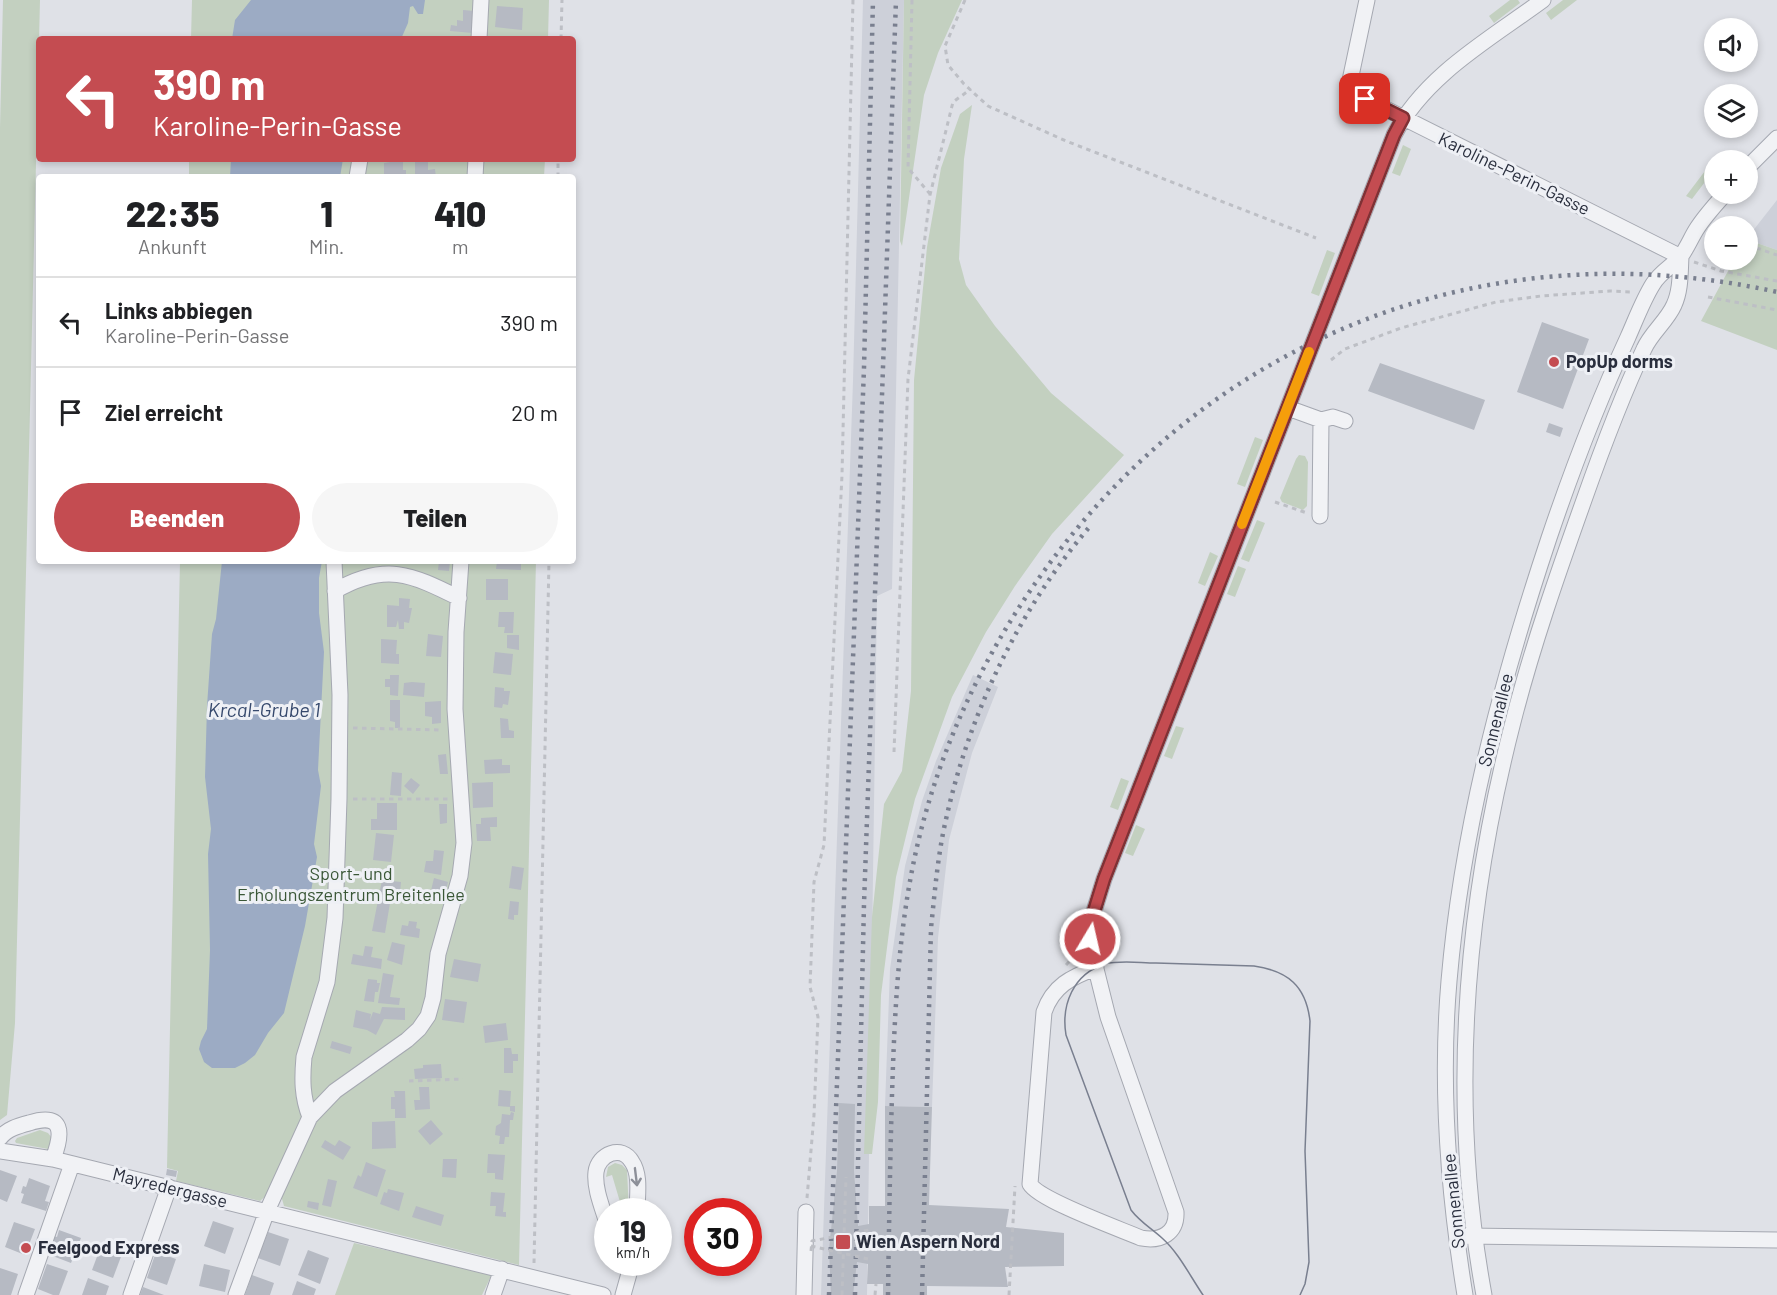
<!DOCTYPE html>
<html lang="de">
<meta charset="utf-8">
<style>
body{margin:0;font-family:Barlow,sans-serif;background:#f6f6f6;color:#202124;height:100vh;display:flex;flex-direction:column;font-size:22px;white-space:nowrap}
*{box-sizing:border-box;margin:0}
p{font-size:20px;color:#757577}
.icon{flex:none;width:33px;height:33px;fill:none;stroke:currentColor;stroke-width:2;stroke-linecap:round;stroke-linejoin:round}
.map{position:relative;flex:1;overflow:hidden}
.drawer{position:absolute;left:36px;top:174px;width:540px;height:390px;display:flex;flex-direction:column;background:#fff;border-radius:6px;box-shadow:0 3px 9px #0003}
.drawer>*{flex:none}
.hud{position:absolute;left:36px;top:36px;width:540px;height:126px;border-radius:6px;box-shadow:0 3px 9px #0003;background:#c44c51;color:#fff;overflow:hidden}
.controls{position:absolute;left:1704px;top:18px;display:grid;gap:12px}
.controls a{display:grid;place-items:center;width:54px;height:54px;border-radius:50%;background:#fff;box-shadow:0 3px 9px #0003;font-size:30px}
.speed{position:absolute;left:594px;top:1198px;display:flex;gap:12px;font-size:30px;font-weight:700;text-align:center}
.speed>*{display:grid;place-content:center;width:78px;height:78px;border-radius:50%;background:#fff;box-shadow:0 3px 9px #0003;line-height:1}
.speed small{font-size:15px;font-weight:400}
.speed .limit{border:9px solid #d22;background:#fff;color:#111}
.pin{position:absolute;display:grid;place-items:center;width:51px;height:51px;color:#fff;margin:-26px;border-radius:12px;box-shadow:0 3px 9px #0006}
.me{position:absolute;width:66px;margin:-33px;rotate:9deg;stroke-linejoin:round;filter:drop-shadow(0 0 4px #0008)}
.turn{display:flex;align-items:center;gap:21px;height:126px;padding:0 18px;font-size:27px}
.turn .icon{width:78px;height:78px;stroke-width:2.5}
.turn b{display:block;font-size:42px;line-height:51px}
.eta{display:flex;justify-content:space-evenly;align-items:center;height:102px;text-align:center}
.eta b{font-size:36px;font-weight:800;line-height:42px}
.primary-button{display:flex;gap:12px;margin-top:auto;padding:12px 18px}
.primary-button a{flex:1;height:69px;border-radius:36px;background:#c44c51;color:#fff;font-size:24px;font-weight:800;line-height:69px;text-align:center}
.primary-button a+a{background:#f6f6f6;color:#202124}
ul{padding:0;list-style:none}
li{display:flex;align-items:center;gap:18px;height:90px;padding:0 18px;border-top:2px solid #e0e0e0}
li div{flex:1}
li b{display:block;font-size:22px}
li em{font-style:normal}
.map>svg:first-child{display:block}
</style>
<div class="map">
<svg width="1777" height="1295" viewBox="0 0 1777 1295">
<rect width="100%" height="100%" fill="#dfe1e7"/>
<path fill="#cdd0d9" d="M863 0H904L892 589 877 596 867 1295H821L853 381Z
M1777 200V250L1748 240V237Z
M973 675 998 687 972 753 949 840 938 938 932 1107 885 1106 890 969 905 866 922 801 936 761Z"/>
<path fill="#c3d0c0" d="M3 0H40L15 1023 7 1115 0 1120V128Z
M192 0H549L548 39H191Z
M904 0H962L938 53 924 95 902 246 900 241Z
M1510 0H1518L1520 3 1494 23 1489 16Z
M1563 0H1577L1551 20 1546 13Z
M972 105 964 159 959 259 966 285 995 326 1051 393 1124 455 1052 534 1015 586 986 632 952 697 915 799 896 877 881 995 878 1102 872 1154H864L872 917 884 804 902 771 911 691 914 380 927 247 941 168 960 114Z
M1403 145 1411 149 1400 176 1392 173Z
M189 159H545L544 177H189Z
M1711 163 1714 166V170L1692 199 1686 196Z
M1748 240 1777 250V350L1701 321 1734 260H1748Z
M1327 250 1335 253 1319 296 1311 293Z
M1255 437 1263 440 1245 487 1237 484Z
M1299 455 1305 456 1308 462 1307 506 1303 510 1282 502 1280 498 1296 459Z
M1257 520 1265 523 1249 562 1241 559Z
M1210 552 1218 556 1205 586 1198 583Z
M180 561H536L519 1265 284 1206 282 1199 268 1194 260 1201 176 1181 178 1171 167 1168Z
M1238 566 1246 569 1235 597 1227 594Z
M1176 726 1184 728 1172 759 1164 756Z
M1121 778 1129 781 1118 810 1110 807Z
M1136 825 1145 829 1133 856 1125 853Z
M40 1130 48 1133 52 1138 50 1147 48 1149 16 1143 15 1141 17 1138Z
M615 1163 622 1165 627 1170 629 1212H623L612 1175 606 1177 608 1167Z
M354 1243 492 1274 482 1295H335Z"/>
<path fill="#9cabc4" d="M251 0H425L423 14H418L413 6 410 7 408 23 401 39H232L235 20Z
M231 159H343L340 177H230Z
M222 561H322L319 578V613L324 652 318 770 321 786 314 844 317 857 305 926 284 1013 268 1033 255 1055 245 1063 235 1068H212L204 1062 199 1049 201 1041 207 1029 210 950 208 854 211 829 205 777 207 706 212 634 216 619Z"/>
<path fill="#b6bac3" d="M497 6 523 8 522 30 495 27Z
M463 10 474 11 473 33 450 31 451 25 457 26V20L463 21Z
M415 159H428V170L435 169 436 177H415Z
M390 162H403V170H406V177H384V163Z
M1542 322 1589 339 1563 409 1517 392Z
M1380 363 1485 400 1474 430 1368 391Z
M1549 423 1563 428 1560 437 1546 432Z
M439 561H450L449 571 438 570Z
M497 561H521V570L496 569Z
M486 579H508V600H486Z
M399 598 410 599 409 608H412L409 623 404 622V629H399L398 620 396 627H387V605L399 606Z
M499 612H514L513 633H504L505 627H498Z
M428 634 443 636 441 657 426 656Z
M507 635H519V650L507 648Z
M381 639 397 640 396 654H399V664L381 663Z
M495 652 513 654 511 675 493 673Z
M390 675H399L398 696 390 695V687H385V679H390Z
M412 682 425 683 424 697 403 695 404 683Z
M495 687 504 688V691H510L508 705 503 704 502 708 494 707Z
M390 700H400V728H395V722L390 721Z
M441 701V723L432 724V717L425 716V702Z
M500 718 508 719 509 730 514 731V738H501Z
M446 754 448 774H440L438 755Z
M502 759V765H510V773L485 774 484 760Z
M392 772 402 773 401 796 390 795Z
M411 778 420 785 413 794 404 786Z
M493 782V807L473 808 472 783Z
M377 803H397V830H371V819H377Z
M439 804H447V823L440 824Z
M497 817V827H490L491 841H477L476 824H481V818Z
M376 833 394 835 391 862 373 860Z
M434 850 444 851 441 875 424 872 426 861H433Z
M512 866 524 868 521 890 509 888Z
M434 878 448 882 443 902 429 899Z
M382 880 401 882 399 903H390L385 933 372 931Z
M510 901 519 902 518 915H514V920L508 919Z
M409 921 417 922 416 928 420 929 419 938 400 935 402 925 408 926Z
M392 942 405 945 402 965 387 960Z
M365 946 373 947 371 957 382 959 381 969 351 964 353 954 363 956Z
M454 959 481 964 478 982 450 977Z
M383 973 394 975 390 997 400 998 399 1005 378 1003Z
M368 979 377 980V983H380L378 992H375L374 1002 364 1001Z
M445 999 467 1002 464 1023 442 1020Z
M382 1007 405 1008V1020L384 1019 376 1035 367 1030 353 1027 356 1010 371 1014 370 1020 373 1012 380 1014Z
M506 1023 508 1040 485 1043 483 1026Z
M332 1041 352 1047 350 1054 330 1048Z
M504 1048H511L512 1054H518V1061H513V1073H504Z
M441 1064 442 1078 415 1079 414 1069 423 1068V1065Z
M419 1087H429L430 1109 415 1110 414 1100H420Z
M499 1090 511 1091 510 1106H515V1112L510 1111V1107L498 1106Z
M394 1091H405L406 1118H395V1109H391V1097H395Z
M839 1103 855 1104 854 1171 858 1226 869 1224V1206H885V1106L932 1107 929 1205 1009 1209 1006 1227 1064 1233V1266L1005 1267 1008 1287 927 1286V1295H883V1284H867L868 1264 857 1262 853 1295H831L829 1250 837 1171Z
M511 1112 514 1113 513 1120H510L509 1137H505L504 1144H499L500 1136 495 1135 496 1126 501 1123 502 1114 510 1115Z
M431 1120 443 1134 430 1145 418 1131Z
M395 1121 396 1148 372 1149V1122Z
M325 1140 335 1146 339 1140 351 1147 343 1160 321 1147Z
M488 1154 505 1155 503 1180 495 1179V1173H487Z
M443 1159H457L456 1178 442 1177Z
M366 1162 386 1170 377 1197 353 1188 358 1175 361 1177Z
M167 1169 177 1171 176 1177 166 1175Z
M0 1170 17 1176 7 1202 0 1199Z
M29 1178 50 1186 45 1201 49 1202 46 1211 21 1203 24 1194 21 1193 23 1186 26 1187Z
M328 1179 337 1181 331 1207 322 1205Z
M388 1189 404 1193 399 1211 380 1204 384 1192 387 1193Z
M491 1192 505 1193 503 1212H506V1217L495 1216 496 1206H490Z
M308 1201 319 1203 318 1210 307 1207Z
M416 1206 444 1215 441 1226 412 1217Z
M213 1221 234 1228 225 1254 204 1246Z
M14 1222 35 1229 25 1255 5 1247Z
M59 1230 81 1238 71 1263 50 1255 54 1246 50 1245 54 1236 57 1237Z
M268 1232 289 1239 280 1266 255 1257 262 1239 265 1240Z
M101 1246 122 1254 113 1278 92 1270Z
M308 1250 329 1258 320 1284 298 1275Z
M156 1252 176 1259 167 1285 147 1278Z
M47 1264 68 1271 59 1295H53L38 1289Z
M204 1264 230 1270 225 1292 199 1286Z
M0 1268 18 1274 11 1295H0Z
M252 1275 274 1283 270 1295H245Z
M88 1278 109 1286 106 1295H82Z
M297 1281 316 1289 314 1295H292Z
M143 1287 164 1295H140Z"/>
<g fill="none" stroke-linecap="round" stroke-linejoin="round">
<defs>
<path id="minor" d="M1367 0 1348 90 1681 257
M479 39 481 0
M1748 167 1777 138
M357 177 360 159
M475 177 476 159
M1288 408 1321 420 1333 417 1345 421
M1320 516 1321 420
M335 591C385 562 411 574 459 598
M1096 968C1071 977 1053 986 1044 1012L1030 1184C1039 1200 1120 1229 1141 1238 1161 1242 1177 1233 1176 1212L1108 1017 1092 953 1091 921 1104 879 1394 135C1425 75 1490 39 1543 0
M310 1117C302 1097 302 1079 304 1057L327 982 335 918 339 799 340 695 334 561
M0 1138C7 1129 18 1126 29 1123 64 1112 63 1133 53 1159
M0 1151 53 1159 603 1295
M608 1226C603 1209 594 1189 596 1172 598 1154 622 1144 632 1162 641 1175 637 1197 637 1212
M1465 1236 1777 1240
M26 1295 72 1164
M131 1295 169 1187
M236 1295 267 1211 310 1117 335 1091 407 1040 419 1029 428 1016 433 998 438 954 460 876 464 843 455 709 456 632 461 561
M493 1295 502 1269
M623 1295 632 1263
M804 1295 806 1212
M1465 1295C1448 1191 1440 1086 1449 981 1462 829 1501 682 1549 538 1572 470 1598 402 1628 337 1636 319 1643 300 1653 284 1661 271 1673 266 1681 256 1687 248 1691 238 1696 230 1704 217 1715 205 1725 194
M1484 1295C1449 1104 1465 908 1513 722 1532 647 1558 573 1584 500 1602 449 1621 398 1644 349 1651 333 1667 321 1674 305 1681 290 1680 272 1681 257"/>
</defs>
<use href="#minor" stroke="#a5a8b1" stroke-width="17"/>
<path stroke="#bdbfc5" stroke-width="3" stroke-dasharray="4.5 4.5" stroke-linecap="butt" d="M912 0 908 168 930 194
M965 0 945 46 948 65 964 84 988 106 1066 141 1316 238
M561 39 562 0
M558 177V159
M1748 245 1777 255
M1694 262 1721 271 1777 281
M1708 297 1777 310
M1331 360 1345 349 1401 328 1496 302 1541 296 1610 291 1632 292
M1275 502 1307 513
M353 728 442 730
M894 752 908 379 930 195 953 102 971 89
M353 799H448
M1066 965 1078 952
M409 1081 463 1079
M807 1198 814 1115 818 1017 810 987 814 882 824 845 842 475 853 0
M534 1263 549 561
M842 1295 846 1177
M875 1295 876 1284
M1009 1295 1015 1186"/>
<use href="#minor" stroke="#f1f2f5" stroke-width="15"/>
<path stroke="#797f8f" stroke-width="1.5" d="M1203 1295C1190 1276 1179 1253 1162 1238 1151 1228 1140 1222 1131 1210L1066 1035C1061 1005 1073 974 1105 964 1120 960 1140 963 1156 963 1189 964 1221 965 1254 966 1288 971 1306 986 1310 1021L1305 1151 1309 1262 1305 1284 1300 1295"/>
<path stroke="#797f8f" stroke-width="4.5" stroke-dasharray="3 6" stroke-linecap="butt" d="M829 1295 864 368 873 0
M855 1295 864 904 896 0
M888 1295C889 1228 890 1162 892 1095 895 1002 899 910 924 819 952 716 1003 620 1070 537 1244 322 1508 232 1777 292
M922 1295 931 928C935 890 938 852 947 815 971 709 1021 606 1092 524"/>
<path stroke="#bdbfc5" stroke-width="3" stroke-dasharray="4.5 4.5" stroke-linecap="butt" d="M811 1246 868 1259
M811 1251 812 1241 869 1230"/>
</g>
<defs><path id="oneway-shaft" d="M-6 0H5M1.5-3L5.5 0L1.5 3" fill="none" stroke-width="1.6" stroke-linecap="round" stroke-linejoin="round" transform="scale(1.5)"/></defs>
<use stroke="#8d9099" href="#oneway-shaft" transform="translate(636 1177) rotate(83)"/>
<g fill="none" stroke-linecap="round" stroke-linejoin="round">
<defs>
<path id="route" d="M1090 939 1091 921 1104 879 1394 135 1403 118 1365 99"/>
</defs>
<use href="#route" stroke="#7f3135" stroke-width="15"/>
<use href="#route" stroke="#c44c51" stroke-width="10"/>
<path stroke="#f59e0b" stroke-width="10" d="M1242 524 1309 352"/>
</g>
<g fill="#c44c51" stroke="#eef0f5" stroke-width="2">
<circle cx="1554" cy="362" r="6"/>
<rect x="835" y="1234" width="16" height="16" rx="3"/>
<circle cx="26" cy="1248" r="6"/>
</g>
<g text-anchor="middle" stroke-width="6" stroke-linejoin="round" paint-order="stroke">
<g font-size="18" fill="#292e3d" stroke="#eef0f5">
<text transform="translate(1514 174) rotate(26)" y="6">Karoline-Perin-Gasse</text>
<text transform="translate(1496 720) rotate(-76)" y="6">Sonnenallee</text>
<text transform="translate(170 1188) rotate(14)" y="6">Mayredergasse</text>
<text transform="translate(1454 1201) rotate(-96)" y="6">Sonnenallee</text>
</g>
<g font-size="18" font-weight="bold" fill="#292e3d" stroke="#eef0f5" text-anchor="start">
<text x="1566" y="368">PopUp dorms</text>
<text x="856" y="1248">Wien Aspern Nord</text>
<text x="38" y="1254">Feelgood Express</text>
</g>
<g font-size="18" fill="#3a5737" stroke="#eef0f5">
<text x="351" y="880">Sport- und<tspan x="351" dy="21">Erholungszentrum Breitenlee</tspan></text>
</g>
<g font-size="20" font-style="italic" fill="#36496d" stroke="#eef0f5">
<text x="264" y="717">Krcal-Grube 1</text>
</g>
</g>
</svg>
<div class="controls">
<a><svg class="icon" aria-label="sound" viewBox="0 0 24 24"><path d="M4 9h4l5-4v14l-5-4H4zM17 9q2 3 0 6"/></svg></a>
<a><svg class="icon" aria-label="layers" viewBox="0 0 24 24"><path d="M12 4l9 5-9 5-9-5zM3 14l9 5 9-5"/></svg></a>
<a>+</a>
<a>−</a>
</div>
<div class="speed"><div>19<small>km/h</small></div><div class="limit">30</div></div>
<div class="pin" style="left:1365px;top:99px;background:#d93025"><svg class="icon" aria-label="arrive" viewBox="0 0 24 24"><path d="M6 21V4h12l-3 4 3 4H6"/></svg></div>
<svg class="me" style="left:1090px;top:939px" viewBox="-20 -20 40 40"><circle r="17" fill="#c44c51" stroke="#fff" stroke-width="3"/><path d="M0-11L8 9 0 5-8 9z" fill="#fff"/></svg>
<div class="hud">
<div class="turn"><svg class="icon" aria-label="left" viewBox="0 0 24 24"><path d="M17 20v-9H6M10 6l-5 5 5 5"/></svg><div><b>390 m</b>Karoline-Perin-Gasse</div></div>
</div>
<section class="drawer">
<div class="eta">
<div><b>22:35</b><p>Ankunft</p></div>
<div><b>1</b><p>Min.</p></div>
<div><b>410</b><p>m</p></div>
</div>
<ul>
<li><svg class="icon" aria-label="left" viewBox="0 0 24 24"><path d="M17 20v-9H6M10 6l-5 5 5 5"/></svg><div><b>Links abbiegen</b><p>Karoline-Perin-Gasse</p></div><em>390 m</em></li>
<li><svg class="icon" aria-label="arrive" viewBox="0 0 24 24"><path d="M6 21V4h12l-3 4 3 4H6"/></svg><div><b>Ziel erreicht</b></div><em>20 m</em></li>
</ul>
<div class="primary-button"><a>Beenden</a><a>Teilen</a></div>
</section>
</div>
